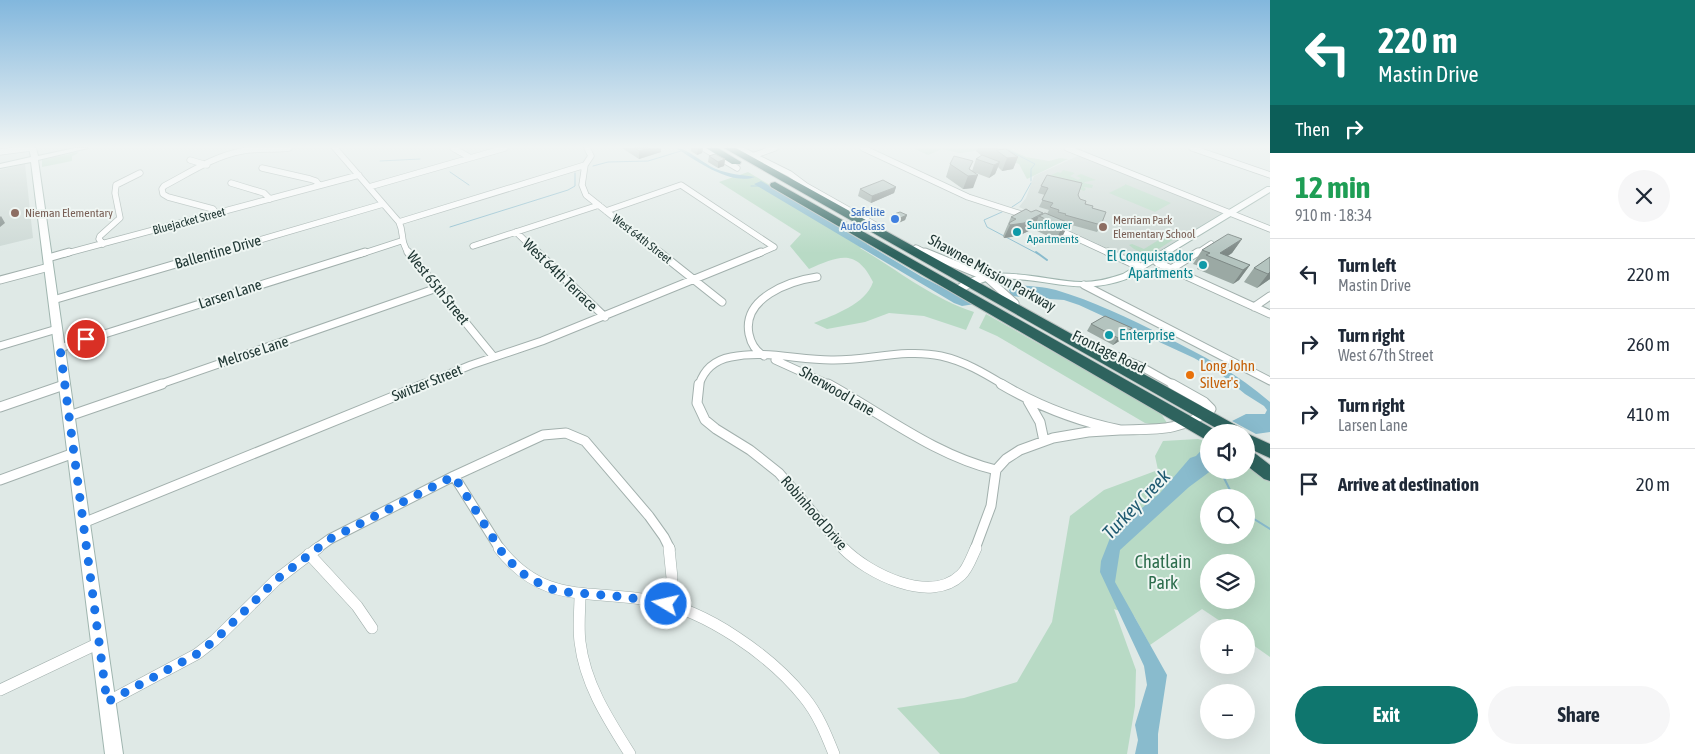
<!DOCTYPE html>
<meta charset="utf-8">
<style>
body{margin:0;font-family:"Asap Condensed",sans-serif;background:#f6f6f7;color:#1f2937;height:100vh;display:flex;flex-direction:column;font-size:19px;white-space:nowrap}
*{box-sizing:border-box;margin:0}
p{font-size:16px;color:#747a83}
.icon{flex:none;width:28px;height:28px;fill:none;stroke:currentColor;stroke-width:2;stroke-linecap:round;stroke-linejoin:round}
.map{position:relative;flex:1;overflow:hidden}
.side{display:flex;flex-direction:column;background:#fff;width:425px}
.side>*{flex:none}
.banner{background:#0f766e;color:#fff;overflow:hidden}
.fabs{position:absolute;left:1200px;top:424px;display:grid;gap:10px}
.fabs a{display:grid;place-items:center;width:55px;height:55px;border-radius:50%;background:#fff;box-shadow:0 5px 20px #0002;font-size:25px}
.pin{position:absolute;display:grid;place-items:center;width:42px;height:42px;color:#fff;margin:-21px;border:2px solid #fff;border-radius:50%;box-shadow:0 1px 5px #0007}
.me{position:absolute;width:55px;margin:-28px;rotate:279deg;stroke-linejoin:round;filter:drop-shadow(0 0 4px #0008)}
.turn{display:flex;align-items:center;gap:18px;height:105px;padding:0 25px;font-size:22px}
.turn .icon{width:65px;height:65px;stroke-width:2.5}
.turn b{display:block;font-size:35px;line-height:42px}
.then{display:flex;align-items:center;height:48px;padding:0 25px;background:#0003;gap:10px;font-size:19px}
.round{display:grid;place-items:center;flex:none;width:52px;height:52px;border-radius:26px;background:#f6f6f7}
.headline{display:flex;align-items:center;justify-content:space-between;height:85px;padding:0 25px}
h1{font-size:30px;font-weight:700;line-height:38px;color:#1e9e55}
.cta{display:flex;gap:10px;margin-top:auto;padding:10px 25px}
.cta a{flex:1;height:58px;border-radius:30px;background:#0f766e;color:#fff;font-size:20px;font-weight:700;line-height:58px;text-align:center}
.cta a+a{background:#f6f6f7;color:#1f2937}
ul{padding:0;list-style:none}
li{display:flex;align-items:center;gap:15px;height:70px;padding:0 25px;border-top:1px solid #e0e1e3}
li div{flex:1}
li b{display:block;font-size:19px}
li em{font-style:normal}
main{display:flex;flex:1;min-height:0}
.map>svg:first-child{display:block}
</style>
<main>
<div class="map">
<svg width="1270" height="754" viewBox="0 0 1270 754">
<rect width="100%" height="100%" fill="#dfe9e6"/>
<path fill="#cdd9d5" d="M1080 155 1222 213 1139 263 1019 207 1026 198 1034 176Z
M25 164 33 238 0 246V170Z"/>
<path fill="#b8dac5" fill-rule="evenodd" d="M913 148H1007L1026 157 1049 161 1060 158 1068 159 1027 179 1019 164 1004 158 988 149 960 153 942 149 928 155Z
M78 152 77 154 72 156V161L42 167V160Z
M1063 170 1075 173 1070 176 1078 180 1081 178 1076 176 1081 174 1096 180 1085 182 1084 183 1093 185 1092 188 1083 187 1086 189 1084 191 1049 176 1058 172 1061 173Z
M748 172 869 243 860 248C898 270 931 298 974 312L966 330 924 316 889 313 865 322 827 329 814 323C834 315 866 304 873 282 856 248 839 256 809 269L790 246 801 234 719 182Z
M1125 185V184L1171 203 1155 212 1109 193Z
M1134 215H1137L1177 232 1180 235C1162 246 1148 262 1129 245L1132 244 1144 249 1170 233 1165 230 1167 228 1137 216H1132Z
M986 314 1160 412 1167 423 1157 425 1145 423 997 336 979 328Z
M1198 439 1209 442V470H1246V462L1270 479V657L1246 640V628L1229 627 1202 609 1150 645 1134 616 1114 609 1136 670 1135 706 1127 754H940L897 708 964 698 1017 682 1052 622 1070 516 1104 490 1158 470 1155 456 1163 441ZM1209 498H1246V535H1209ZM1209 562H1246V600H1209Z"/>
<path fill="#89bbcd" d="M676 148C687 148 704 164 716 169 728 174 742 175 755 177 731 186 695 160 676 148Z
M761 181 922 277 975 304 962 306 954 303 754 184Z
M1007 284C1022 286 1042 286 1056 290 1093 301 1129 318 1164 336 1202 355 1238 374 1270 402V432L1256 434 1232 421 1246 414H1265L1267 410 1264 406 1245 394 1217 371 1194 358 1079 305 1064 300 1011 296Z
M1209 442V470H1212L1189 487 1120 550 1115 582 1167 675 1158 734V754H1135L1138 740 1135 725 1147 685 1144 666 1100 572 1101 561 1112 533 1160 493 1190 458 1196 456Z"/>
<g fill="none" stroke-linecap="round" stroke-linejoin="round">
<path stroke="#89bbcd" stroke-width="1" d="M1004 148 1035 164 1031 169V181
M380 161 420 159
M593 166 608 162 648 161 681 151
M450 172 469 185
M751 186H759
M1012 207 1021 201 1031 183
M1002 212 984 220 987 227 1038 254
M450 227 568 190 575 186V173"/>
<path stroke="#89bbcd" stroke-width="2" d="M1036 252 1047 260
M1224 470 1222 474 1234 498
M1246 514 1270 529"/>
<defs>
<path id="street-far3" d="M335 148 399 222C405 235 399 239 409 254
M453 148 469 157
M703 148 737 168
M738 148 790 174 806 186 877 226
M863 148 968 197 1027 216
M1067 148 1270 229
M1192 148 1270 175
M0 152 31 148
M752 156 775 148
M190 160 207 165
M585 165 582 185 586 195 660 254
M262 168 310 179 316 181 319 185
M231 183 264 193 270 199
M369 187 505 148
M606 211 681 185 774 247
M216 213 213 209 168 197 163 194 162 189 164 186C189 173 214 156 242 151 258 148 274 150 289 148
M399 222 585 165 591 156 587 148
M1055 228 1111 254
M516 232 539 254
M103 244 99 239 100 236 120 218 115 193 116 185 140 173
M473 246 599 205
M916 248 928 254
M64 254 359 175
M212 254 383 204
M361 254 401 241
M758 254 774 247
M1196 254 1211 244"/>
<path id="street-far2" d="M408 252 493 356
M537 252 605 317
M659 252 722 302
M925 252 986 277 1015 303
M1108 252 1140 267
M48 258 69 252
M1154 259 1158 263 1270 314
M1171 269 1198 252
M0 280 49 267
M1084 285 1270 381
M53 300 217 252
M1254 307 1270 296
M0 346 57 329
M1095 347 1140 366 1174 385
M60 348 365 252
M764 356C755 351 751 344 749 334 742 298 789 281 817 277
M775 360 830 385
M158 385 437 288
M422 385 471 365 542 341 761 252
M699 385C704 369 715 360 731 357 765 350 798 360 831 360 867 361 905 348 941 356 964 361 984 373 1004 385"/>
<path id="street-far1" d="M699 384 697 403 705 420 716 429 750 450 779 473 844 549
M828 384C883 414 934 455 996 470
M1001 384C1040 407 1077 421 1120 430
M1028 401 1040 422 1044 441
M0 407 64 385
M69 416 162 384
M1120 430C1155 429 1181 432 1211 409L1204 402 1172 384
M454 476 500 549
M0 480 74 453
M83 523 425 384
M316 549 330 539 454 476 543 435 566 433 585 441 649 516 664 537 670 549
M975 549 991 506 996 470 1006 459 1020 450 1053 438 1088 432 1120 430"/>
<path id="street" d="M499 548C545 607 590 588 654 601 707 611 770 655 804 697 818 714 826 734 834 754
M843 548C867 573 930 605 961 575 968 569 972 556 976 548
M309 554 357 606 372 628
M580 595C580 610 578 626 580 642 585 684 608 719 630 754
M666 604 672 578 669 548
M0 690 99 643
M107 702 197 654 215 640 276 580 318 548"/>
<path id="secondary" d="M29 148H36L38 156 75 148H88L38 160 123 754H105L31 162 0 168V164L31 157Z
M1267 187H1270V192L1129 278C1077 298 1047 276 997 279 981 280 971 289 957 293L952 290C983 259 1044 281 1081 282 1096 282 1109 279 1123 274Z"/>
<path id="highway" d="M706 148H718L741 162 740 164H732Z
M724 148H736L1241 428 1243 432H1223Z
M775 182 1215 430 1216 432H1209V440L1203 438 771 187 770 185 771 183Z
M1246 433 1270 444V458L1246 447Z
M1246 450 1252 451 1270 465V481L1264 479 1246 465Z"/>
</defs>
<use href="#street-far3" stroke="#a2b0ad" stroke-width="7"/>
<use href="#street-far2" stroke="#a2b0ad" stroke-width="9"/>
<use href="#street-far1" stroke="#a2b0ad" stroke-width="11"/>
<use href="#street" stroke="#a2b0ad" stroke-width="12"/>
<use href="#secondary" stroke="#9fb5af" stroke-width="2"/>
<use href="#highway" stroke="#bcc3c2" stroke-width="2"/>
<use href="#street-far3" stroke="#fff" stroke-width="5.5"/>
<use href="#street-far2" stroke="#fff" stroke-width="7"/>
<use href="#street-far1" stroke="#fff" stroke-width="9"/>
<use href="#street" stroke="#fff" stroke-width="11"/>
<use href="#secondary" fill="#fff" fill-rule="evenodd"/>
<use href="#highway" fill="#2e635e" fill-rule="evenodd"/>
</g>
<path fill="#9ba9a4" d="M622 148H661V152L639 159Z
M691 148H703L702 153 697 155 691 151Z
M978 148H998L997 150 1018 157 1013 169 1002 171 998 167 995 174 989 178 976 173 973 188 963 189 946 177 950 164 972 171 976 159 982 156 976 151Z
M709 156 725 159 724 166 718 168 708 162Z
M1041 186 1078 195 1080 199 1092 208 1101 225 1097 232 1068 224 1062 237 1056 240 1033 229 1018 236 1004 238 1003 236 1011 217 1031 212 1047 214 1049 210 1039 207 1045 195 1038 193Z
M896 187 894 193 871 203 858 196 860 189Z
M891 215H907L905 220 896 224 890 220Z
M1242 239 1232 253 1228 256 1250 265 1239 280 1233 284 1197 269 1199 266 1193 264 1202 250Z
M1270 257V279L1257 288 1244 282 1254 268Z
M1091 324 1127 336 1113 345 1087 331Z"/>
<path fill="#7e8986" d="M649 148H661V152L639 159V151Z
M698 148H703L702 153 697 155Z
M1018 157 1013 169 1002 171 1007 158Z
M725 159 724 166 718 168V162Z
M1000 162 995 174 989 178 994 165Z
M978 175 973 188 963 189 968 176Z
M896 187 894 193 871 203 872 196Z
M907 215 905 220 896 224 898 219Z
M1 216 5 223 0 227V217Z
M1039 216 1033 229 1018 236 1004 238 1010 225Z
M1069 223 1062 237 1056 240 1062 227Z
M1242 239 1232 253 1220 261V253Z
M1250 265 1239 280 1233 284 1243 270Z
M1270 272V279L1257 288 1268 274Z
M1132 328 1127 336 1113 345 1118 338Z"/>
<path fill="#b4c4bf" stroke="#7e8986" d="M635 148H649L639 151Z
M1006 149 1018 157 1007 158 996 150Z
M715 154 725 159 718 162 709 156Z
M982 155 1000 162 994 165 976 159Z
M954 156 973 161 969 169 978 175 968 176 950 164Z
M1047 175 1082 183 1078 195 1080 199 1086 201 1085 204 1093 206 1092 208 1106 212 1101 225 1065 215 1066 214 1058 212 1059 210 1050 207 1053 203 1042 200 1048 188 1041 186Z
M883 180 896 187 872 196 860 189Z
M1026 209 1031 212 1036 210 1043 213 1024 223 1010 225 1009 223 1016 219 1011 217Z
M900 212 907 215 898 219 891 215Z
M1045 213 1069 223 1062 227 1039 216Z
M1228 234 1242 239 1220 253 1250 265 1243 270 1206 255 1210 253 1202 250Z
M1270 257V272L1268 274 1254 268Z
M1105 316 1132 328 1118 338 1091 324Z"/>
<linearGradient id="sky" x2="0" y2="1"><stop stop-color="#82b7dd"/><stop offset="0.58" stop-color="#f1f5f4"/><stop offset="1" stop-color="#f1f5f4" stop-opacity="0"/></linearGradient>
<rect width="1270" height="253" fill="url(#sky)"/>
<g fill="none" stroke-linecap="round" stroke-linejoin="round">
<path stroke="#1a73e8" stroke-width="9" stroke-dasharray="0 16.2" d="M86 339 60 348 107 702 197 654 215 640 276 580 330 539 454 476 505 557 527 577 551 589 565 592 626 597 666 604"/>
</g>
<g fill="#8d6e63" stroke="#eff6f3" stroke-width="2">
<circle cx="15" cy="213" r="5"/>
<circle cx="1103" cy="227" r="5"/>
</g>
<circle fill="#3f7fe0" stroke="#eff6f3" stroke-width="2" cx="895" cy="219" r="5"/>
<g fill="#0f9aa8" stroke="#eff6f3" stroke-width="2">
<circle cx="1017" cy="232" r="5"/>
<circle cx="1203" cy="265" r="5"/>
<circle cx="1109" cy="335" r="5"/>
</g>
<circle fill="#e8710a" stroke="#eff6f3" stroke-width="2" cx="1190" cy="375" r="5"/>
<g text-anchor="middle" stroke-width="4" stroke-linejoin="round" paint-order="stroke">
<g font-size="12" fill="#366cbe" stroke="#eff6f3" text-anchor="end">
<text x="885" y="216">Safelite<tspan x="885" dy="14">AutoGlass</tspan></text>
</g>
<g font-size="12" fill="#785e54" stroke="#eff6f3" text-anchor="start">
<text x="25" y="217">Nieman Elementary</text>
<text x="1113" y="224">Merriam Park<tspan x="1113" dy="14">Elementary School</tspan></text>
</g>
<g font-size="12" fill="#213835" stroke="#eff6f3">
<text transform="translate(189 221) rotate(-15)" y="4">Bluejacket Street</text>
<text transform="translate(642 239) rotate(38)" y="4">West 64th Street</text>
</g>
<g font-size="12" fill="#0d838f" stroke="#eff6f3" text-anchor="start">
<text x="1027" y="229">Sunflower<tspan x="1027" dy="14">Apartments</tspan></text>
</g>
<g font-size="15" fill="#213835" stroke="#eff6f3">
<text transform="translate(218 252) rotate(-16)" y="5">Ballentine Drive</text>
<text transform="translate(992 273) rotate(29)" y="5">Shawnee Mission Parkway</text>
<text transform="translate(560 275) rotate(44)" y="5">West 64th Terrace</text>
<text transform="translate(438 288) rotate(51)" y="5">West 65th Street</text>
<text transform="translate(230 294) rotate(-18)" y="5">Larsen Lane</text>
<text transform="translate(253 352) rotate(-18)" y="5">Melrose Lane</text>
<text transform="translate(1109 352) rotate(26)" y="5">Frontage Road</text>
<text transform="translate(427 383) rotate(-22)" y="5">Switzer Street</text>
<text transform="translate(837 391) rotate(30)" y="5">Sherwood Lane</text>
<text transform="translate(814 513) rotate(49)" y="5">Robinhood Drive</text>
</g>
<g font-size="15" fill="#0d838f" stroke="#eff6f3" text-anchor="end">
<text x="1193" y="261">El Conquistador<tspan x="1193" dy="17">Apartments</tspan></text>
<text x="1119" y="340" text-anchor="start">Enterprise</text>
</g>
<g font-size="15" fill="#c56008" stroke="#eff6f3" text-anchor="start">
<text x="1200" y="371">Long John<tspan x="1200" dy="17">Silver's</tspan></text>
</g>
<g font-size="18" fill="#2d6d4d" stroke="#eff6f3">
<text x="1163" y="568">Chatlain<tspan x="1163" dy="21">Park</tspan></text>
</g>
<g font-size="19" font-style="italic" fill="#1f5a71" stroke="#eff6f3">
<text transform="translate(1136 504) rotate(-46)" y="7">Turkey Creek</text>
</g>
</g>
</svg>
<div class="fabs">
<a><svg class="icon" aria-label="sound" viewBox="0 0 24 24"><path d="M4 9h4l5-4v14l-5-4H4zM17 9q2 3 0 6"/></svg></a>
<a><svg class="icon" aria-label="search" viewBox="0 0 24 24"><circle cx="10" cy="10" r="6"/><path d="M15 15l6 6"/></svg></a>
<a><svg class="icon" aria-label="layers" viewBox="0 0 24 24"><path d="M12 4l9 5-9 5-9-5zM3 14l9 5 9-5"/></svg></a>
<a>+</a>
<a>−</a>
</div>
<div class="pin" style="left:86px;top:339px;background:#d93025"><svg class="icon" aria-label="arrive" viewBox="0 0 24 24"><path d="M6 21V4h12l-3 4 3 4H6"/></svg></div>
<svg class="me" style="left:666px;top:604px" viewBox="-20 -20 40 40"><circle r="17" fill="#1a73e8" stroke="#fff" stroke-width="3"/><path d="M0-11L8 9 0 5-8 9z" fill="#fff"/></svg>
</div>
<section class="side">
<div class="banner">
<div class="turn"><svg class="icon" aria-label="left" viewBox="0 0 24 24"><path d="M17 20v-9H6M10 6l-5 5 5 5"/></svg><div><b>220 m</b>Mastin Drive</div></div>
<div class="then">Then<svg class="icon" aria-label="right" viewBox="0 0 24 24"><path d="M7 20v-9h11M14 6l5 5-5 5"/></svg></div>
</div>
<div class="headline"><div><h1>12 min</h1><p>910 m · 18:34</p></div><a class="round"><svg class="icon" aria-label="close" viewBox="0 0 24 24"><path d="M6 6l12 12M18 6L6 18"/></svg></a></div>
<ul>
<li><svg class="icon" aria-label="left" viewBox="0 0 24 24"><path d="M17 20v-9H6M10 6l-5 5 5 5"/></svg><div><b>Turn left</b><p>Mastin Drive</p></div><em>220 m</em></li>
<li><svg class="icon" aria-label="right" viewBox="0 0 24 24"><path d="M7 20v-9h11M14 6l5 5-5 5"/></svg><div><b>Turn right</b><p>West 67th Street</p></div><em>260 m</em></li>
<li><svg class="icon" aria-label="right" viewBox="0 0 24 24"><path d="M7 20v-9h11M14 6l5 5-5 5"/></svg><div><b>Turn right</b><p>Larsen Lane</p></div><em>410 m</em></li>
<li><svg class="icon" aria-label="arrive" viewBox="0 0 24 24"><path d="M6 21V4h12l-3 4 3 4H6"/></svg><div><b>Arrive at destination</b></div><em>20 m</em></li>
</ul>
<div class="cta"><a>Exit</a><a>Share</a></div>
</section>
</main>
